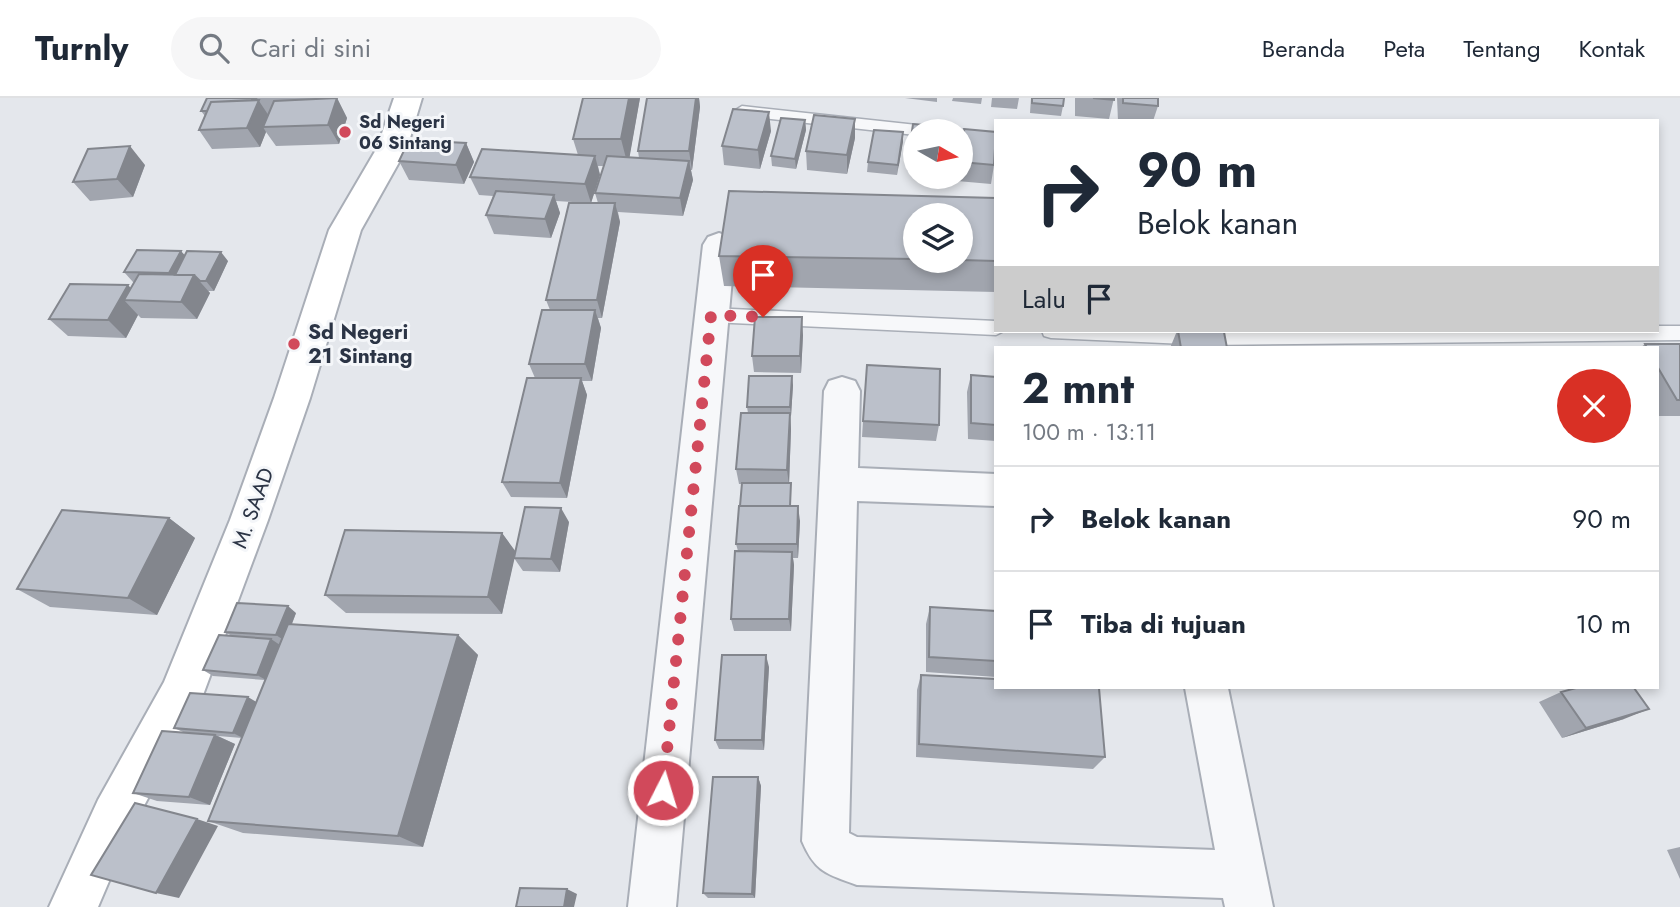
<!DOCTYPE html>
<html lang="id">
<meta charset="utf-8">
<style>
body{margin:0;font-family:Jost,sans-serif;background:#f6f6f7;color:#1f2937;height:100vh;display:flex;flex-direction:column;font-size:26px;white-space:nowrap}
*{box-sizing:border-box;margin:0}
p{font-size:23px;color:#747a83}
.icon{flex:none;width:38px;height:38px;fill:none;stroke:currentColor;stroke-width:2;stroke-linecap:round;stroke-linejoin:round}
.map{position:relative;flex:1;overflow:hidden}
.side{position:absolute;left:994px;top:248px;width:665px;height:343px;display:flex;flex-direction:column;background:#fff;border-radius:0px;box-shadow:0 4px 10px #0003}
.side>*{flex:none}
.top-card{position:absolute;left:994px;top:21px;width:665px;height:214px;border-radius:0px;box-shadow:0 4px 10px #0003;background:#fff;color:#1f2937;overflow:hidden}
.needle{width:46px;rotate:99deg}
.buttons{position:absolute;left:903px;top:21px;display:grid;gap:14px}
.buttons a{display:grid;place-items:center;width:70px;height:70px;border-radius:50%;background:#fff;box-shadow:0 4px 10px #0003;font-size:35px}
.pin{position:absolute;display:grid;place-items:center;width:60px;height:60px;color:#fff;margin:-72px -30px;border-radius:50% 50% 50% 0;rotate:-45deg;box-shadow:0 0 7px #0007}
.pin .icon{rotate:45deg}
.me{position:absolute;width:77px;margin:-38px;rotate:5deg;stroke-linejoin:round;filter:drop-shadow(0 0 5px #0008)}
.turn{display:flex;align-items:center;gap:24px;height:147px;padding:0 28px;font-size:32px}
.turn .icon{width:91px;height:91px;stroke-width:2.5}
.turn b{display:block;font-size:49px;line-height:60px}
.then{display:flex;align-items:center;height:66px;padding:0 28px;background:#0003;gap:14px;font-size:26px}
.round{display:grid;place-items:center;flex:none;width:74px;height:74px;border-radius:37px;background:#f6f6f7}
.head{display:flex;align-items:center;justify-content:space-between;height:119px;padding:0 28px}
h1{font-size:42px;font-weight:700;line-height:52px}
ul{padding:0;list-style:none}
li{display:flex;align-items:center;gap:21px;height:105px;padding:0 28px;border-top:2px solid #e0e1e3}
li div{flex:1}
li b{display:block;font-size:26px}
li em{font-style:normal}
header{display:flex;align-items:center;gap:42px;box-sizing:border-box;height:98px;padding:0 35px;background:#fff;border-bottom:2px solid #e0e1e3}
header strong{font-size:33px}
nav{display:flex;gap:38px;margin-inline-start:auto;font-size:24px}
.search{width:490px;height:63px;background:#f6f6f7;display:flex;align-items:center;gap:18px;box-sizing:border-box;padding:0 24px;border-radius:38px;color:#747a83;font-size:26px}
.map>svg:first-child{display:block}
</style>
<header>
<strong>Turnly</strong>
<div class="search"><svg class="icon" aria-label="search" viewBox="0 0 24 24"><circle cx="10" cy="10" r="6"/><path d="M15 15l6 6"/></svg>Cari di sini</div>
<nav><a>Beranda</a><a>Peta</a><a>Tentang</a><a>Kontak</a></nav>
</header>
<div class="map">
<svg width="1680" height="809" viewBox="0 0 1680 809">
<rect width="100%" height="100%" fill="#e4e7ec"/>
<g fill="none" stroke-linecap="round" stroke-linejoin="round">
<defs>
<path id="lane" d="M742 8 926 28 934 33H915V37L736 17 734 13Z
M961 32 996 36V46L961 42V33H955Z
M711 210 996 223V233H1004L996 237 711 224 704 222 702 217 704 212Z
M1657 228H1680V242L1208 247 1051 240 1044 238 1042 233H1657Z"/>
<path id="street" d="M719 135 730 139 735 147 676 809H628L703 147 708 139Z
M842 279 855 283 860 293 858 370 996 376V408L857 403 849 735 857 739 1215 752 1185 590H1228L1273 809H1225L1223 800 857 787C827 776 815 774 802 743L824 293 829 283Z"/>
<path id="secondary" d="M394 0H422L407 50 361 132 310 300 268 422 203 597 130 734 98 809H49L98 702 164 584 230 422 274 300 329 132 377 50Z"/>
</defs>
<use href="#lane" stroke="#a9aeb7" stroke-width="3"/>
<use href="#street" stroke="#a9aeb7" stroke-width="4"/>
<use href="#secondary" stroke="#a9aeb7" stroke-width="4"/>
<use href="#lane" fill="#f7f8fa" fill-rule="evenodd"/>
<use href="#street" fill="#f7f8fa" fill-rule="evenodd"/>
<use href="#secondary" fill="#fff" fill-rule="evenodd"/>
</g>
<path fill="#a1a5ae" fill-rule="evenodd" d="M207 0H337L347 20 339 46 276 48 266 34 260 49 212 51 199 32 205 18 201 13Z
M583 0H640L629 60H639L638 53 647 0H699L700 9 692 72H691L693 82 683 118 618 114 620 124 602 220H598L601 230 592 283H582L587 297 567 400 511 399 502 384 535 280 529 266 550 212 546 202 589 105 556 103 560 115 551 140 494 136 486 117 493 98 479 97 470 79 578 57 573 41ZM598 68H604L595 95 598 105H591L600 77Z
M905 0H937V4Z
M953 0H982L981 6 952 3Z
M992 0H1019L1017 11 991 9Z
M1031 0H1064L1063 8 1061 18 1030 15Z
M1075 0H1114L1109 21 1075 18Z
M1117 0H1158V8L1153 23H1118Z
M805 22 806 32 796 71 772 68 771 58Z
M771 33 760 71 724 67 722 48Z
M915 33V74L907 73 909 54Z
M903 34 897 77 867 74 868 64Z
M855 40 847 76 807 72 806 53Z
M466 45 474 64 464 86 409 82 399 63Z
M961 55 994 67 991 86 957 83 958 79H961Z
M145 67 133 99 90 103 73 84Z
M996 100V194L724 188 719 158ZM915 117H961V163H915Z
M185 158 228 163 214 193H208L210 195 197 221 141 220 138 217 126 240 68 238 49 221 131 190 135 184H133L124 174Z
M1177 233 1227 250H1170Z
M803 237 801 275 754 274 752 258Z
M1645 246H1680V318H1657V250H1640Z
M971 277 996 279V343L968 341 967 294Z
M793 287 791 318H790L791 331 789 385H791V408L800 423 798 460H793L794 467 791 533H734L731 521 738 453 736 446 742 386H739L736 371 748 315 747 309Z
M863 323 939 327 936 343 862 339Z
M169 420 195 440 157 517 50 509 17 491Z
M569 424 560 474 523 473 514 460 502 516 346 515 325 497 502 435 515 454Z
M930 509 996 513V579L926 574V526Z
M296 515 292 526 458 537 478 557 423 749 243 735 208 723 242 640 218 638 235 646 210 707 157 703 133 695 183 634 174 630 256 604 265 582 213 578 203 572 232 538 225 534Z
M769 569 764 652 719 651 715 642Z
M921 577 1105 659 1093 671 916 659 917 592Z
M1561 594 1624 621 1562 640 1539 604Z
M758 679 761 688 755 800H708L703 795Z
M1680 749V781L1667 752Z"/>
<path fill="#83868d" d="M253 0H257L271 21 263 29 266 34 260 49 247 30 248 11Z
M337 0 347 20 339 46 328 27Z
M629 0H640L628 68 621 41Z
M696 0H699L700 9 692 72 689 53Z
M769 14 771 33 760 71 758 52Z
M855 21V40L847 76V57Z
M805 22 806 32 796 71 795 61Z
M903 34V44L897 77 898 67Z
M466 45 474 64 464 86 456 67Z
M130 48 145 67 133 99 117 81Z
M595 58 600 77 591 105 585 86Z
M689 63 693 82 683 118 680 100Z
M554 97 560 115 551 140 545 121Z
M615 105 620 124 602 220 597 202Z
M181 153 189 162 176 183 169 175Z
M221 154 228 163 214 193 206 183Z
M194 177 210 195 197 221 181 204Z
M128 187 143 203 124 202 138 217 126 240 108 222Z
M595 212 601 230 592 283 585 266Z
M802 219 803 237 801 275 800 258Z
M792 278 793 287 791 318 790 309Z
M581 280 587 297 567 400 560 385Z
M790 315 791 331 789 387 787 372Z
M798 408 800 423 798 460 797 446Z
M561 410 569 424 560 474 551 461Z
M169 420 195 440 157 517 128 500Z
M502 435 516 454 502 516 488 499Z
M792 454 794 467 791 533 789 521Z
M288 508 296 515 285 543 276 537Z
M458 537 478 557 423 749 398 738Z
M271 541 280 547 266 582 257 577Z
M766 557 769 569 764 652 762 642Z
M248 599 258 605 243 640 233 635Z
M1649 611 1624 621 1562 640 1586 630Z
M215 637 235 646 210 707 189 699Z
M758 679 761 688 755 800 752 796Z
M197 721 218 728 179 800 156 795Z
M567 791 577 796 574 809H564Z"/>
<path fill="#bbc0ca" stroke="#83868d" stroke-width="2" d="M207 0H253L252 2 211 4 207 13H201Z
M337 0 328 27 263 29 274 3Z
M583 0H629L621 41H573Z
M647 0H696L689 53H638Z
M1032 0H1064L1063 8 1032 5Z
M1093 0H1114V2Z
M1123 0H1158V8L1123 5Z
M259 2 247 30 199 32 211 4Z
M733 11 769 14 758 52 722 48Z
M814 17 855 21 847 57 806 53Z
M781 20 805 22 795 61 771 58Z
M913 26 953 30 952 33H915V54H909Z
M964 31 996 34 994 67 961 64Z
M874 32 903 34 898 67 868 64Z
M409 42 466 45 456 67 399 63Z
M130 48 117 81 73 84 88 51Z
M482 51 595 58 585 86 470 79Z
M607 58 689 63 680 100 595 95Z
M496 93 554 97 545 121 486 117Z
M729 93 996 100V163L961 162V117H915V161L719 158Z
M569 105H615L597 202H546Z
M137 152 181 153 169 175 124 174Z
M187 153 221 154 206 183H200L194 177H175Z
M139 176 194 177 181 204 124 202Z
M70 186 128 187 108 222 49 221Z
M542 212H595L585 266H529Z
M755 219H802L800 258H752Z
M1178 233 1224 234 1227 250H1181Z
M1645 246H1680V302H1677L1657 268V250H1647Z
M867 267 940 271 939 327 863 323Z
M971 277 996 279V327L971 325Z
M749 278H792L790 309H747Z
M527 280H581L560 385 502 384Z
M741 315H790L787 372 736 371Z
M742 385H791L790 408H740Z
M739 408H798L797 446H736Z
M525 409 561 410 551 461 514 460Z
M62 412 169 420 128 500 17 491Z
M345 432 502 435 488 499 325 497Z
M735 453 792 454 789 521H731Z
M237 505 288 508 276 537 225 534Z
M930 509 996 513V563L929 559Z
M288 526 458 537 398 738 208 723Z
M219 537 271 541 257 577 203 572Z
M722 557H766L762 642H715Z
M921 577 996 581V590H1099L1105 659 919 646Z
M1576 590H1634L1649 611 1586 630 1561 594Z
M190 595 248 599 233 635 174 630Z
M162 633 215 637 189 699 133 695Z
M713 679H758L752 796 703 795Z
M135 705 197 721 156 795 91 777Z
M520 790 567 791 564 809H516Z"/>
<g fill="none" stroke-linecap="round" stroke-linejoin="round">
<path stroke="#d1495b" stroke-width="12" stroke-dasharray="0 21.6" d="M663 692 711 217 763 219"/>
</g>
<g fill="#d1495b" stroke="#f4f6f9" stroke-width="2.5">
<circle cx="345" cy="34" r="7"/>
<circle cx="294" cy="246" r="7"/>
</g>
<g text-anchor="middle" stroke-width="6" stroke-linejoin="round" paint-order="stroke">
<g font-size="18" font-weight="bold" fill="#2b3445" stroke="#f4f6f9" text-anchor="start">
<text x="359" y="30">Sd Negeri<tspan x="359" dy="21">06 Sintang</tspan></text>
</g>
<g font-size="21" font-weight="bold" fill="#2b3445" stroke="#f4f6f9" text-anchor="start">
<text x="308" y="241">Sd Negeri<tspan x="308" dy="24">21 Sintang</tspan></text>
</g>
<g font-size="21" fill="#2b3445" stroke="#f4f6f9">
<text transform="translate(253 410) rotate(-70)" y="7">M. SAAD</text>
</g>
</g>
</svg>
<div class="buttons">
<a><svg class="needle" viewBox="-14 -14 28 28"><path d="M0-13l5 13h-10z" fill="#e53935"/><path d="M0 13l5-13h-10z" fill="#747a83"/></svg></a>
<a><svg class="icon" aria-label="layers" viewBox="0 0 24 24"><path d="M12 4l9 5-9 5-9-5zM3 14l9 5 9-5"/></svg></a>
</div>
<div class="pin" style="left:763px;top:219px;background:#d93025"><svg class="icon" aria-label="arrive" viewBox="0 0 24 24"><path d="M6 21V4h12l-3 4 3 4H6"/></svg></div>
<svg class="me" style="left:663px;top:692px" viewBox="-20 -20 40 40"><circle r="17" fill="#d1495b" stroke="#fff" stroke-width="3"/><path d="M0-11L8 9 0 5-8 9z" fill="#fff"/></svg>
<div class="top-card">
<div class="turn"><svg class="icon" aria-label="right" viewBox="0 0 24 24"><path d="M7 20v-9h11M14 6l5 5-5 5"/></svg><div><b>90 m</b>Belok kanan</div></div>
<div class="then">Lalu<svg class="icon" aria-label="arrive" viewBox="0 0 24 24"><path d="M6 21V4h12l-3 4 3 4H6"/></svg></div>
</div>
<section class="side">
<div class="head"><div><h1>2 mnt</h1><p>100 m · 13:11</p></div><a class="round" style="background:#d93025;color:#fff"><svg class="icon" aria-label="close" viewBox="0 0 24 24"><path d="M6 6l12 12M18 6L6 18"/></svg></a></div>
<ul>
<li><svg class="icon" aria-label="right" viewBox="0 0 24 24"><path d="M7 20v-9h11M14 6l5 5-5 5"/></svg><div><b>Belok kanan</b></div><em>90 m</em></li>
<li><svg class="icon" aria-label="arrive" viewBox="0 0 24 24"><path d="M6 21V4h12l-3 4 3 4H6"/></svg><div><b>Tiba di tujuan</b></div><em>10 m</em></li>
</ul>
</section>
</div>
